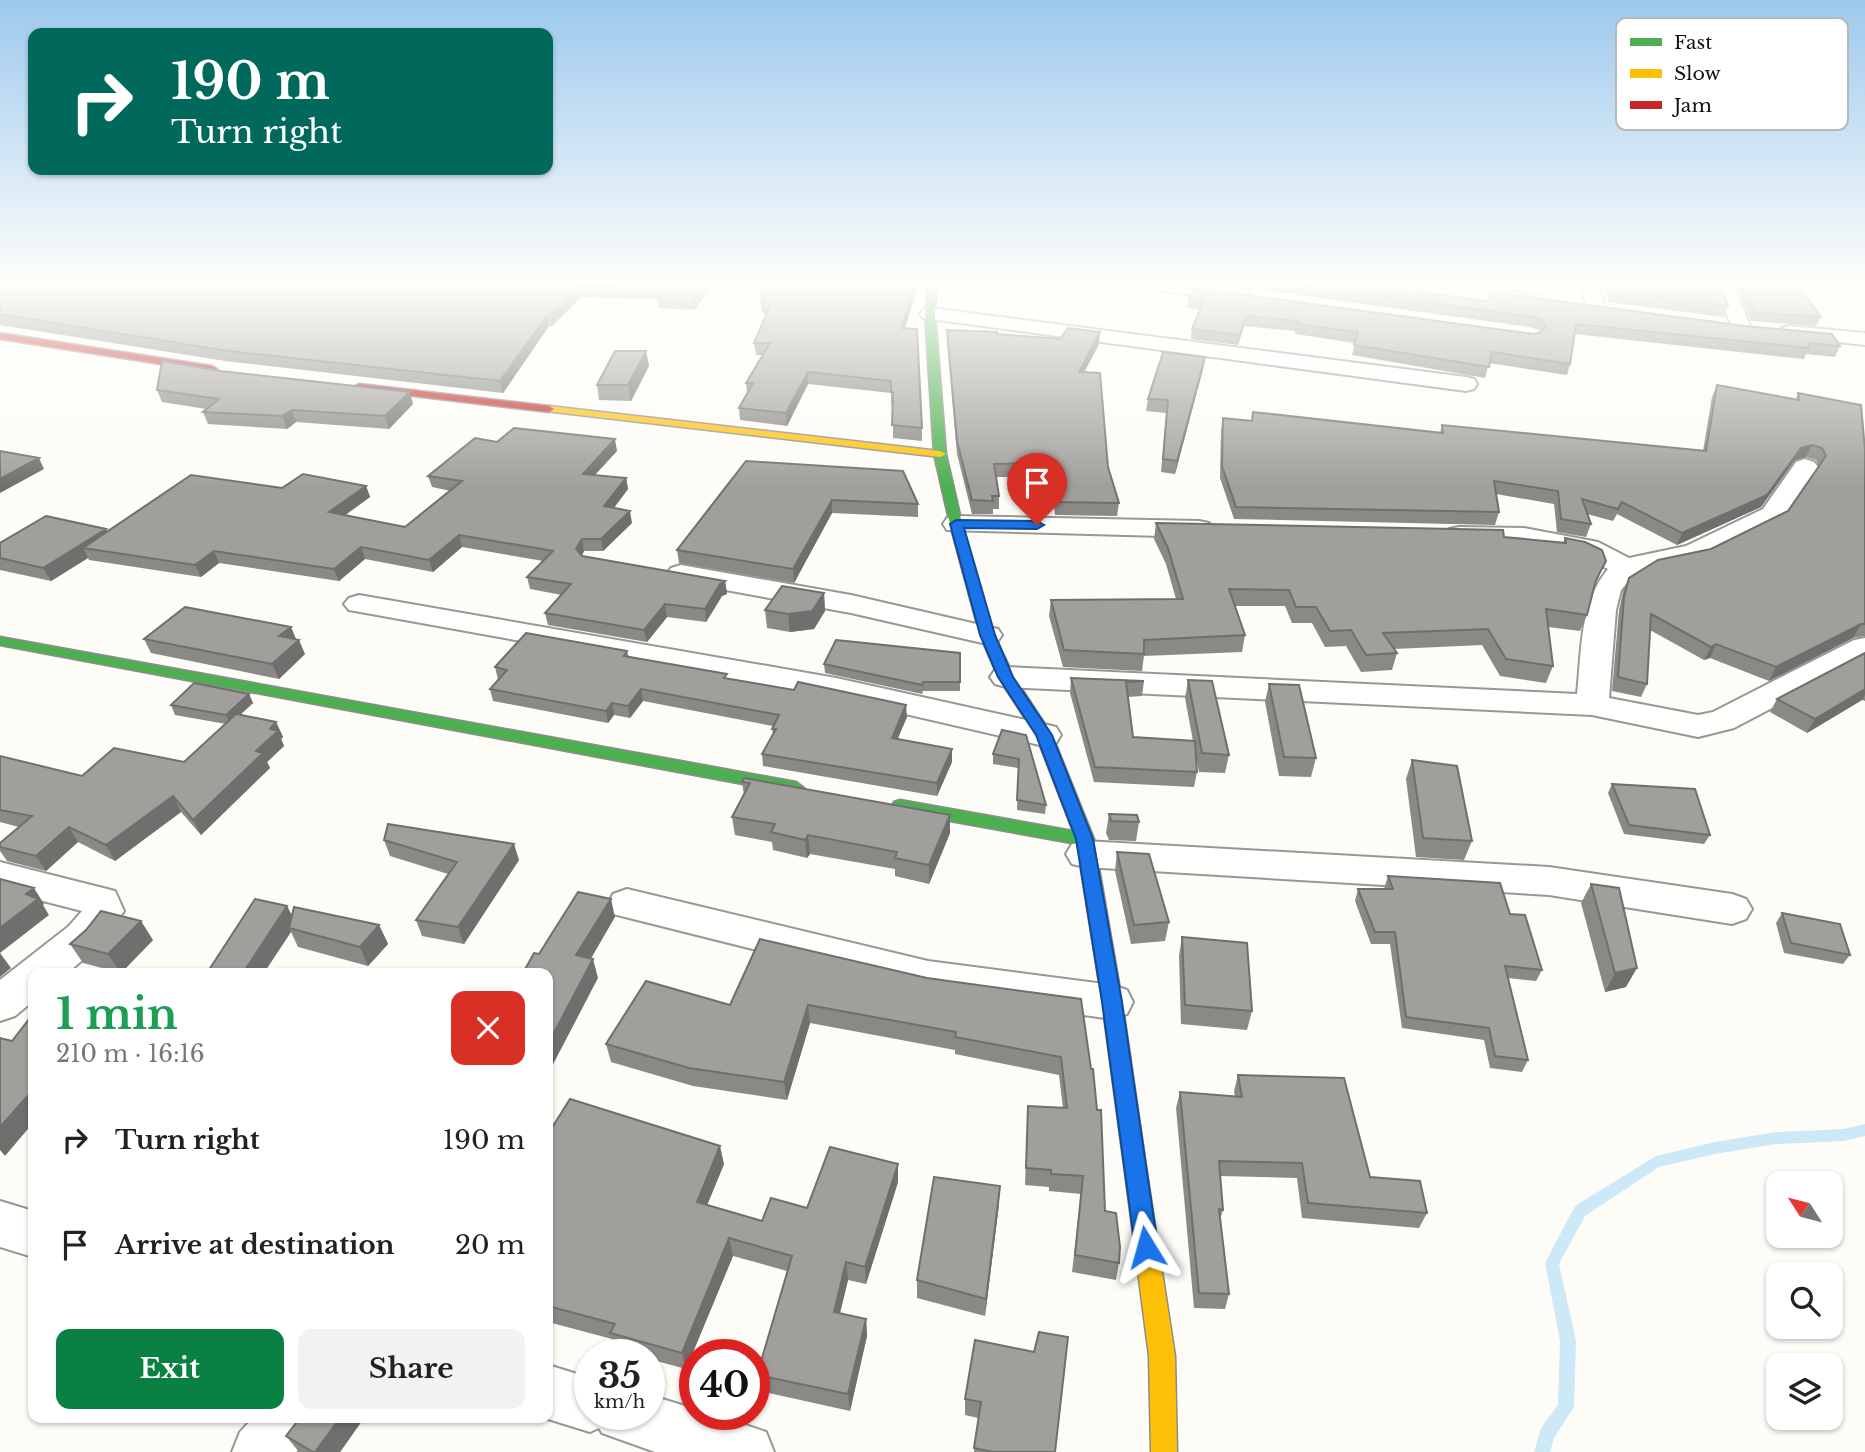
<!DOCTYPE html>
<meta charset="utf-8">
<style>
body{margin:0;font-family:"Libre Baskerville",serif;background:#f2f2f2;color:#222;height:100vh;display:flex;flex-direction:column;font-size:26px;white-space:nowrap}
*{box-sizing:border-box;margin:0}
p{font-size:23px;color:#767676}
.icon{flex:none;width:38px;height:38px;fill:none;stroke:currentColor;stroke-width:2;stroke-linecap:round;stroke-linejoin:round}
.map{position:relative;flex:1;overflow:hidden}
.drawer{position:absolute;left:28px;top:968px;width:525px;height:455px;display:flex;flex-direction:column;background:#fff;border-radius:14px;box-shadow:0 2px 5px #0004}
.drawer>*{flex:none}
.top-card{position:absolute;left:28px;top:28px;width:525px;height:147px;border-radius:14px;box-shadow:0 2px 5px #0004;background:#00695c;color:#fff;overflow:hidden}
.needle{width:46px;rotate:306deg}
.buttons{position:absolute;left:1766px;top:1171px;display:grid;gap:14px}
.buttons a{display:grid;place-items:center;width:77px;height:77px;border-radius:14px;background:#fff;box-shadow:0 2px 5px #0004;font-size:35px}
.speed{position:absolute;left:574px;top:1339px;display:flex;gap:14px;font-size:35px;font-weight:700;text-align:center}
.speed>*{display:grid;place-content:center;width:91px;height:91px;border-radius:50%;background:#fff;box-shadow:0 2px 5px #0004;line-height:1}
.speed small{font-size:18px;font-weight:400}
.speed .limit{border:10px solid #d22;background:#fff;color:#111}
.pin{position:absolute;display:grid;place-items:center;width:60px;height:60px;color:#fff;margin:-72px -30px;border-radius:50% 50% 50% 0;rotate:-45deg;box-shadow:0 0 7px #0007}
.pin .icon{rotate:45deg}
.me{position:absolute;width:77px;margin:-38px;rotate:352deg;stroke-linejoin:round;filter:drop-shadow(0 0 5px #0008)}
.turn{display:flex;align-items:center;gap:24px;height:147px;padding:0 28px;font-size:32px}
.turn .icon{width:91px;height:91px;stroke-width:2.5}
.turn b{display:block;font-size:49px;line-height:60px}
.round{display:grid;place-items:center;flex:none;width:74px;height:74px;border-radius:14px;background:#f2f2f2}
.summary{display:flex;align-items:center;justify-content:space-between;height:119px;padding:0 28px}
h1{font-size:42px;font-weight:700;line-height:52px;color:#1e9e55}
.primary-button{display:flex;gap:14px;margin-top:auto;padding:14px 28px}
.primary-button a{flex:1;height:80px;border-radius:14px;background:#0b8043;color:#fff;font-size:28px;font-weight:700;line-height:80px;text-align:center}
.primary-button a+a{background:#f2f2f2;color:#222}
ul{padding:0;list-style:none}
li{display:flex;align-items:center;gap:21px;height:105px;padding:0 28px}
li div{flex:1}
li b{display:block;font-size:26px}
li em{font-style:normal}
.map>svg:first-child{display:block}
</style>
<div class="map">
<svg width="1865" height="1452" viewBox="0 0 1865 1452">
<rect width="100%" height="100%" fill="#fdfcf7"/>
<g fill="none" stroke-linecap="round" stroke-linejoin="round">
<path fill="#cde8f7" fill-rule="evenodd" d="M1865 1124V1136L1844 1141 1776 1144 1715 1154 1659 1167 1585 1216 1559 1264 1576 1341 1574 1407 1554 1438 1550 1452H1534L1541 1428 1558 1405 1560 1341 1545 1263 1575 1206 1656 1156 1715 1142 1776 1132 1844 1129Z"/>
<defs>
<path id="street" d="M1153 285C1172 284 1238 281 1250 295L1240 301 1163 291Z
M1412 285H1460L1534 295 1541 297 1544 301 1541 305 1534 307 1422 291Z
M1581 285H1599L1605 309 1602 313H1588Z
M1715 285H1733L1751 328 1748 332H1734Z
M930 308 1466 377 1474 379 1477 384 1474 389 1466 391 923 318 920 314 923 310Z
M1789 326 1865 333V345L1782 336 1779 332 1782 328Z
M1805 459 1814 462 1818 467 1781 521 1704 559 1635 574 1621 590 1616 610 1609 698 1698 715 1713 712 1854 640 1865 638V659L1734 728 1698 737 1592 715 1006 687 995 684 990 677 995 670 1006 667 1577 694C1582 650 1579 604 1608 569L1580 555 1524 544 1449 541 1445 535 1449 529 1459 527 1524 528 1598 542 1629 558 1686 546 1763 509 1796 462Z
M956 516 1199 521 1209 523 1213 529 1209 535 1199 537 947 530 943 524 947 518Z
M681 565 851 595 998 629 1002 635 998 641 987 644 851 613 671 580 667 574 671 568Z
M359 595 836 678 1044 724 1056 727 1061 735 1056 743 1044 746 836 698 349 610 344 604 349 598Z
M1085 841 1549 867 1732 894 1746 899 1752 909 1746 919 1732 924 1549 895 1085 867 1072 864 1066 854 1072 844Z
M0 862 115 891 124 911 97 948 67 973H33V1001L15 1016 0 1021V980L69 926 82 911 0 890Z
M627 889 928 961 1112 985 1127 990 1133 1002 1127 1014 1112 1019 928 993 613 914 608 904 613 894Z
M0 1201 33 1211V1257L0 1247Z
M548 1365 590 1378V1414H649V1395L695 1409V1414H713L766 1432 774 1452H655L602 1433 599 1428 590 1432 548 1419 544 1418H548Z
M253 1418H317L309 1438 296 1452H232L240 1432Z"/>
<path id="fast" d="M928 285H937L935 314 946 454 962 524 994 635 1014 677 1052 735 1094 839 1122 1001 1119 1007 1112 1009 1105 1007 1102 1001 1077 844 900 812 894 810 892 806 894 802 900 800 1073 831 1036 735 998 677 980 635 950 524 934 454 925 314Z
M0 637 796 782 804 788 796 794 0 645Z"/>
<path id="slow" d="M549 406 940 451 946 454 940 457 545 411 544 409Z
M1137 1170 1145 1173 1148 1180 1175 1356 1177 1452H1151L1149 1356 1126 1180 1129 1173Z"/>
<path id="jam" d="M0 333 212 366 217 369 212 372 0 339Z
M359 384 549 406 554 409 549 412 355 389 354 387Z
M1112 993 1119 995 1122 1001 1148 1180 1145 1187 1137 1190 1129 1187 1126 1180 1102 1001 1105 995Z"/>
</defs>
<use href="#street" stroke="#979795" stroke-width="4"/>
<use href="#fast" stroke="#8e8d8b" stroke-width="3"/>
<use href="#slow" stroke="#8e8d8b" stroke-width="3"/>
<use href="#jam" stroke="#8e8d8b" stroke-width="3"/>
<use href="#street" fill="#fffffe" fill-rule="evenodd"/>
<use href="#fast" fill="#4caf50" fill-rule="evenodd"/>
<use href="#slow" fill="#ffc107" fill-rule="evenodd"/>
<use href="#jam" fill="#c62828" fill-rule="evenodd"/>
</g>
<path fill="#8a8986" d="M714 285 694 310 659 308 657 299 581 297 552 326H549L503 393 225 361 0 325V286Z
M763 285H918L905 328 922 428V441L893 438V405H891V393L808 384 787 426 740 420 739 408 747 393 746 383 763 355H756L754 343 766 314 762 313 761 302 763 300H761L760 289Z
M1226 285H1391L1390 289 1488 301 1490 292 1840 346 1835 357 1806 354 1804 359 1575 334 1570 364 1567 375 1489 363 1485 378 1352 355 1355 343 1295 334V331L1244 326 1238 345 1191 339 1192 329 1200 310 1187 308 1189 298 1533 334 1540 332 1539 330 1530 327Z
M1605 285H1720L1728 306 1724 317 1609 302Z
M1737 285H1798L1821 317 1816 326 1751 321 1737 288Z
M947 330 1099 344 1084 372 1108 467 1119 503 1117 516 1055 515 1051 477H996L999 496V509H993V514H972L957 454 947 342Z
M646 351 649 366 631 401 599 400 597 385Z
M1203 369 1175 474 1161 472 1166 413 1146 411 1148 399Z
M1717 385 1796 399 1798 393 1865 450V636L1853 638 1769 681 1710 658 1704 660 1650 630 1647 684 1641 697 1612 691 1619 610 1623 591 1629 578 1711 549 1788 511 1819 467 1816 460 1806 457 1795 460 1761 507 1677 545 1617 514 1613 521 1587 514 1591 524 1586 537 1557 532 1554 504 1496 494 1499 512 1495 525 1234 519 1220 478 1221 430 1223 418 1440 433 1442 425 1703 451 1712 397Z
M157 390 413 404 389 429 296 422 287 429 208 424 203 412 206 409 162 402Z
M497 442 617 451 595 475 626 478 628 489 614 508 632 523 603 551H584L582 556 725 581 727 594 722 596 706 622 667 617 647 642 548 625 545 613 562 595 530 589 527 577 543 561 462 547 433 572 365 559 339 581 219 563 201 577 89 560 88 558 51 581 0 570V543L107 531 282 488 366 486 370 497 345 515 405 527 451 491 432 487 428 476Z
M903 471 918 504V517L832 513 794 583 679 563 677 550Z
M1156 523 1504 537 1563 543 1565 538 1599 577 1594 587 1587 615 1580 631 1548 627 1553 666 1546 683 1500 676 1482 645 1394 649 1397 653 1392 670 1361 672 1346 646 1325 647 1312 623H1292L1285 606H1235L1245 635 1242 652 1144 656 1142 671 1063 667 1049 616 1051 600 1176 599 1166 564 1154 539Z
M824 593 825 611 814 629 790 632 767 628 765 610Z
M144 639 305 654 279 679 151 653Z
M627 651 629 657 907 717 897 739 952 749V762L937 796 763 766 762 754 773 735 772 729 773 726 643 701 630 718 614 715 608 723 493 701 490 689 498 680 495 667Z
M960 653V691H923L922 694 825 673 824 664Z
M1865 653V701L1862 700 1807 733 1770 712 1777 699Z
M1071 678 1144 681 1142 696 1128 697 1133 737 1193 741 1185 698 1188 680 1229 755 1225 773 1199 772 1196 756 1197 772 1194 787 1094 782 1070 693Z
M1269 684 1316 758 1311 777 1279 776 1265 702Z
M249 694 253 703 240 715 276 722 283 737 281 739 284 746 267 762 270 768 201 835 181 812 115 861 78 842 46 871 7 861 0 851V843L19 827 0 822V756L82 776 184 762 226 724 175 715 171 705Z
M1026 735 1046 805 1045 814 1017 810 1018 768 993 764V754Z
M1412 760 1472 841 1464 860 1416 857 1406 779Z
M742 782 950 815V833L929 884 895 876V869L810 854 807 858 773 850 772 842 735 835 732 817 744 795Z
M1612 784 1710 835 1704 844 1624 834 1608 793Z
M1109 814 1139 822 1136 841 1109 840 1106 833Z
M384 840 519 860 464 944 422 936 416 920 448 874 390 856Z
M1117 852 1169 922 1165 941 1131 944 1115 871Z
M1388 876 1510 914 1542 970 1536 981 1508 978 1528 1060 1522 1072 1490 1068 1484 1040 1402 1028 1390 944H1371L1355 901 1358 889H1384Z
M1591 884 1626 987 1605 992 1581 903Z
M287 906 292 916 379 925 388 944 368 966 298 947 291 932 207 973Z
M1782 913 1850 955 1843 964 1784 953 1776 923Z
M1182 937 1252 1011 1247 1030 1181 1024 1179 956Z
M153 940 121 973 83 963 70 944Z
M927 978 1081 999 1105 1211 1119 1263 1116 1280 1072 1272 1081 1194 1049 1191V1187L1025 1185 1028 1106 1063 1108 1059 1075 955 1054V1050L810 1023 787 1100 693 1086 611 1062 606 1044 730 1005Z
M1238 1075 1370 1177 1427 1213 1419 1228 1302 1218 1297 1178 1220 1176 1223 1210 1220 1219 1229 1294 1225 1309 1194 1308 1176 1108 1180 1092 1235 1097 1234 1091Z
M548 1134 724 1164 707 1205 762 1221 807 1208 898 1164V1182L866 1284 848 1280 840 1313 866 1319 867 1336 850 1411 760 1391 757 1375 787 1271 733 1256 686 1369 649 1359V1354H633L616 1350 612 1339 548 1322Z
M999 1204 985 1316 917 1298V1280Z
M1034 1352 1055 1452H974L978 1418 965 1415V1399Z
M300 1418H364L340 1452H299L286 1436Z"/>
<path fill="#716f6d" d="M704 285H714L694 310 692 299Z
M915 285H918V287L901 340V328Z
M579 286 581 297 552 326 550 315Z
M547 315 549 326 503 393 500 381Z
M1246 316 1244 326 1238 345 1240 335Z
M1100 332 1099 344 1078 384 1079 372Z
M646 351 649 366 631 401 628 385Z
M1205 357 1203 369 1175 474 1177 461Z
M808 372V384L787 426 786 413Z
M410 392 413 404 389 429 385 416Z
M292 410 296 422 287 429 282 416Z
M615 439 617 451 585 485 583 474Z
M1812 445 1806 457 1795 460 1761 507 1677 545 1682 533 1801 448Z
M39 458 44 469 0 493V479Z
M626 478 628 489 606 518 604 506Z
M366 486 370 497 333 524 329 512Z
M832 500V513L794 583 793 569Z
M630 511 632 523 603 551 601 539Z
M106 529 113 542 83 548 88 558 51 581 43 568Z
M459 535 462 547 433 572 429 560Z
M582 539 584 551 579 561 576 549Z
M361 547 365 559 339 581 334 569Z
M214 551 219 563 201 577 195 565Z
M725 581 727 594 722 596 706 622 705 609 720 584Z
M824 593 825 611 814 629 790 632 788 614Z
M665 604 667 617 647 642 644 630Z
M1861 624 1853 638 1769 681 1776 667Z
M291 627 297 641 279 636Z
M299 640 305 654 279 679 272 664Z
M1716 644 1710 658 1704 660 1711 647Z
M641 689 643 701 630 718 628 706Z
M1865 689V695L1862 700 1807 733 1815 719Z
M249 694 253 703 230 724 226 715Z
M612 703 614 715 608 723 606 711Z
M906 705 907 717 893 750 892 738Z
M276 722 283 737 281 739 284 746 267 762 270 768 201 835 193 820 256 751 270 729Z
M952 749V762L937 796V783Z
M173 796 181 812 115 861 106 845Z
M950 815V833L929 884V865Z
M69 827 78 842 46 871 36 856Z
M808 835 810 854 807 858 805 840Z
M514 844 519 860 464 944 458 927Z
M34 888 44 904 43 905 49 915 0 953 11 968 0 977V928L26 894Z
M611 899 615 917 582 974 576 955Z
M287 906 296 924 289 928 291 932 264 973H243Z
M141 921 153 940 121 973 108 954Z
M379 925 388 944 368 966 360 947Z
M593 959 598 978 548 1074V1044Z
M1637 968 1626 987 1605 992 1615 973Z
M808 1005 810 1023 787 1100 784 1082Z
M33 1090V1123L5 1156 0 1150V1127Z
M720 1146 724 1164 701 1220 697 1202Z
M898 1164V1182L866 1284 865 1267Z
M1000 1186 999 1204 985 1316 986 1299Z
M729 1238 733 1256 686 1369 682 1353Z
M846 1262 848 1280 836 1329 834 1312Z
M866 1319 867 1336 850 1411 848 1394Z
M340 1418H364L340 1452H315Z"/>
<path fill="#a19f9c" stroke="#716f6d" stroke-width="2" d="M2 285H93L100 286 103 285H704L692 299 657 297 664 289 579 286 550 315H547L500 381 221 350 0 314V286Z
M763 285H915L901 328 917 329 922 428 892 425 893 392H891V381L808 372 786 413 739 408 753 383H746L770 343H754L771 303 761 302 770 289H760Z
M1298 285H1391L1390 289 1489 301 1490 292 1745 326 1832 334 1840 346 1808 343 1809 348 1576 324 1570 364 1492 352 1489 367 1354 345 1358 332 1297 324 1298 321 1246 316 1240 335 1192 329 1204 300 1189 298 1194 288 1533 334 1541 332 1546 326 1542 320 1534 317Z
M1611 285H1720L1728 306 1613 291Z
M1743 285H1798L1821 317 1755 312Z
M1068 328 1100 332 1079 372 1100 373 1108 467 1119 503 1056 502 1052 463 994 464 999 496H992L993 501 972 500 957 441 947 330 997 332V334L1060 339Z
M615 351H646L628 385H597Z
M1163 352 1205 357 1177 461 1163 459 1168 400 1148 399Z
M162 361 220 371 410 392 385 416 292 410 282 416 203 412 219 399 157 390Z
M1717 385 1799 400 1798 393 1861 405 1865 450V624H1861L1776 667 1716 644 1711 647 1651 614 1647 684 1618 677 1624 597 1629 578 1658 560 1711 549 1788 511 1826 456 1822 448 1812 445 1801 448 1767 495 1682 533 1622 502 1618 509 1582 499 1591 524 1561 519 1558 491 1494 481 1499 512 1236 507 1222 466 1223 418 1252 421 1253 412 1443 433 1442 425 1706 451Z
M514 428 615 439 583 474 626 478 604 506 630 511 601 539H582L576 549 582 556 725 581 720 584 705 609 665 604 644 630 545 613 571 584 527 577 553 551 459 535 429 560 361 547 334 569 214 551 195 565 83 548 191 475 282 488 303 474 366 486 329 512 405 527 462 481 428 476 475 438 497 442Z
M0 451 39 458 0 479Z
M746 461 903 471 918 504 832 500 793 569 677 550Z
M46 516 106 529 43 568 0 558V543Z
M1156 523 1503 530 1504 537 1566 543 1565 538 1585 542 1602 550 1606 561 1596 580 1587 615 1546 609 1553 666 1506 659 1488 629 1383 633 1397 653 1366 655 1351 630 1330 631 1316 607H1296L1289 590 1229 589 1245 635 1144 640V654L1064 650 1051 600 1183 599 1168 548Z
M782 586 824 593 812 611 788 614 765 610Z
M185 607 291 627 279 636 299 640 272 664 144 639Z
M526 633 627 651 624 656 727 674 724 678 794 690 798 682 906 705 892 738 952 749 937 783 762 754 776 729H772L779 715 641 689 628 706 612 703 606 711 490 689 507 670 495 667Z
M836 640 960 653V682H923L922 685 824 664Z
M1865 653V689L1815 719 1777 699Z
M1071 678 1144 681 1126 682 1133 737 1195 741 1197 772 1095 767Z
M1188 680 1212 681 1229 755 1202 753Z
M194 683 249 694 226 715 171 705Z
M1269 684 1299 685 1316 758 1284 757Z
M236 714 276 722 270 729 278 731 256 751 263 753 193 820 173 796 106 845 69 827 36 856 0 847V843L32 816 0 810V756L82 776 114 748 184 762Z
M1002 730 1026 735 1046 805 1017 800 1019 759 993 754Z
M1412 760 1457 766 1472 841 1423 838Z
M744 778 950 815 929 865 895 858 897 852 808 835 805 840 771 832 775 824 732 817 750 783 742 782Z
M1612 784 1695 789 1710 835 1629 825Z
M1109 814 1137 815 1139 822 1111 821Z
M388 824 514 844 458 927 416 920 457 862 384 840Z
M1117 852 1149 854 1169 922 1134 925Z
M1388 876 1500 883 1510 914 1525 915 1542 970 1505 966 1528 1060 1495 1056 1489 1028 1406 1017 1395 932H1375L1358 889H1393Z
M0 879 34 888 26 894 38 899 0 928Z
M1591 884 1619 888 1637 968 1615 973Z
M578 892 611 899 576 955 593 959 548 1044V973H523L534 953 539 954Z
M255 899 287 906 243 973H207Z
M294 907 379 925 360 947 289 928Z
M101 911 141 921 108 954 70 944 86 930Z
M1782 913 1840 924 1850 955 1791 943Z
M1182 937 1247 943 1252 1011 1185 1005Z
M760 939 927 978 1081 999 1091 1069H1093L1097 1110H1101L1105 1211 1116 1213 1120 1247 1119 1263 1075 1255 1083 1176 1051 1174V1170L1026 1168 1028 1106 1067 1108 1061 1057 955 1037 956 1032 808 1005 784 1082 689 1068 606 1044 646 981 730 1005Z
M33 1014V1090L0 1127V1038L12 1041Z
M1238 1075 1344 1078 1370 1177 1420 1181 1427 1213 1308 1203 1302 1163 1219 1161 1223 1210 1219 1209 1229 1294 1199 1293 1180 1092 1242 1097Z
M570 1099 720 1146 697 1202 762 1221 771 1198 807 1208 830 1147 898 1164 865 1267 846 1262 834 1312 866 1319 848 1394 757 1375 792 1256 729 1238 682 1353 610 1333 615 1324 548 1306V1134Z
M934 1177 1000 1186 986 1299 917 1280Z
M1039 1332 1068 1337 1055 1452H993L974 1448 981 1402 965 1399 975 1340 1034 1352Z
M300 1418H340L315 1452H313L286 1436Z"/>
<linearGradient id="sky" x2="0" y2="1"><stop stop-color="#9dc9ee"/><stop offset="0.58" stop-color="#fefefb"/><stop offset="1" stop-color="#fefefb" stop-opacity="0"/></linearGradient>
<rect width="1865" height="488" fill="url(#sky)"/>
<path fill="#1a73e8" stroke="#114b97" stroke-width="2" d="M956 520 1037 521 1044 525 1037 529 964 528 995 635 1013 677 1052 735 1093 839 1122 1002 1158 1247 1155 1255 1146 1258 1138 1255 1135 1247 1102 1002 1076 839 1036 735 998 677 980 635 950 524Z"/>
<rect x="1616" y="18" width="232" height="112" rx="10" fill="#fff" stroke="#b8b8b8" stroke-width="2"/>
<rect x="1630" y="38" width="32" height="8" fill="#4caf50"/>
<rect x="1630" y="69" width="32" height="9" fill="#ffc107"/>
<rect x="1630" y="101" width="32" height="8" fill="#c62828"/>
<g font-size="19" fill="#111">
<text x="1674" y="49">Fast</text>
<text x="1674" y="80">Slow</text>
<text x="1674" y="112">Jam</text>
</g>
</svg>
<div class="buttons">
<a><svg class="needle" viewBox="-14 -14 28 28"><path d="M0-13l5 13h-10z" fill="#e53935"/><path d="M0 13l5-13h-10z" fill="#767676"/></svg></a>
<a><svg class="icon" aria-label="search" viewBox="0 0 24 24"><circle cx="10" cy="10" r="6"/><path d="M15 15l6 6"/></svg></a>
<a><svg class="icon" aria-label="layers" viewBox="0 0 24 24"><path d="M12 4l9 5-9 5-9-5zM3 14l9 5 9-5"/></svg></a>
</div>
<div class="speed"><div>35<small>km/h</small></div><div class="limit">40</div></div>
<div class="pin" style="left:1037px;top:525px;background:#d93025"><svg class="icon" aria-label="arrive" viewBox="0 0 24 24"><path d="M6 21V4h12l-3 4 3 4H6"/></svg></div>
<svg class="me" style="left:1146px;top:1247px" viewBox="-20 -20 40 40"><path d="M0-17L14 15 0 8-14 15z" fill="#1a73e8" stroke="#fff" stroke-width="4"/></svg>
<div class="top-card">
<div class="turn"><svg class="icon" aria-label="right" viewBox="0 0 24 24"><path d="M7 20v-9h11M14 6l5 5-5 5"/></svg><div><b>190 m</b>Turn right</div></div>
</div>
<section class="drawer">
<div class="summary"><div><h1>1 min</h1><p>210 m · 16:16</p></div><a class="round" style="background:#d93025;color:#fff"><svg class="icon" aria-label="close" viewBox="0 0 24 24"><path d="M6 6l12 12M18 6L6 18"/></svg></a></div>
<ul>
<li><svg class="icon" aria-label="right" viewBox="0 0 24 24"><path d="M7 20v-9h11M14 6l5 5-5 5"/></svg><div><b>Turn right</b></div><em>190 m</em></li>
<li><svg class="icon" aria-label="arrive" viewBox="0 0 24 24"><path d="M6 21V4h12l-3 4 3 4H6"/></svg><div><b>Arrive at destination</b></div><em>20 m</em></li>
</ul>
<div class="primary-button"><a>Exit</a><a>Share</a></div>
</section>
</div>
